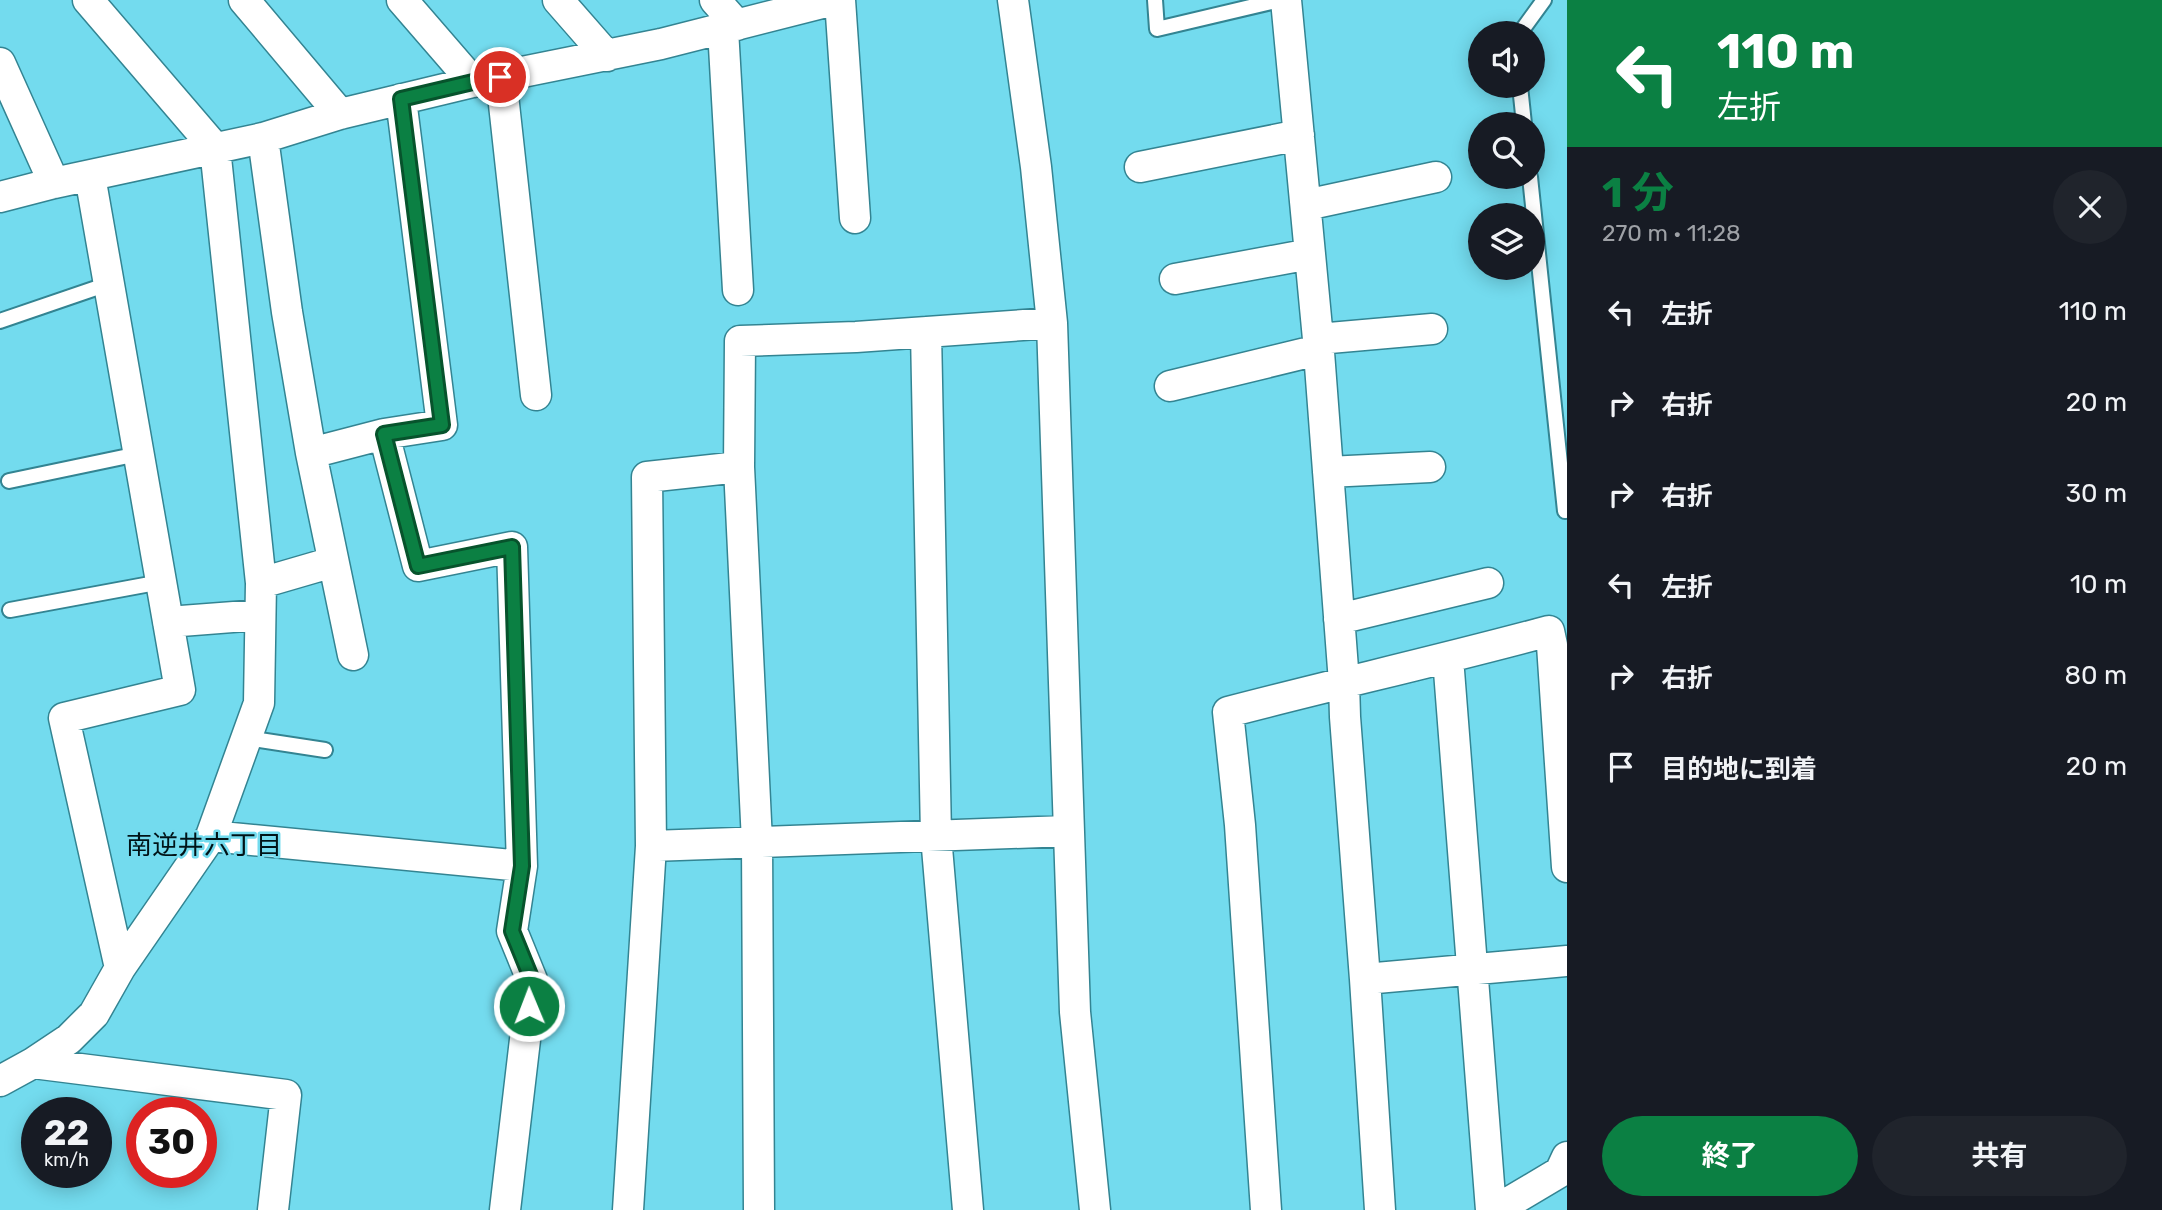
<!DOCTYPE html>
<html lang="ja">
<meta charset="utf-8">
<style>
body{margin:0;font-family:Rubik,"Noto Sans JP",sans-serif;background:#20242c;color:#f1f3f6;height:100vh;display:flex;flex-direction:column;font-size:26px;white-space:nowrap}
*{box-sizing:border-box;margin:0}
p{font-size:23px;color:#9ea1a6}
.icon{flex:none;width:38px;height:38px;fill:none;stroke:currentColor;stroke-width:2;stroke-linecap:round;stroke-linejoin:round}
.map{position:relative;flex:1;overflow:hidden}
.sheet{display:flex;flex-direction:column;background:#171b24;width:595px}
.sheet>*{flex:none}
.banner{background:#0b8043;color:#fff;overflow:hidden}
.fabs{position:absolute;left:1468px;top:21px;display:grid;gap:14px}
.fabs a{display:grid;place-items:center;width:77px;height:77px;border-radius:50%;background:#171b24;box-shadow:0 4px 18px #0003;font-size:35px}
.speed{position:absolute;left:21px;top:1097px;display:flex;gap:14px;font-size:35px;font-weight:700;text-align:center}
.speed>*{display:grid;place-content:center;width:91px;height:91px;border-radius:50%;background:#171b24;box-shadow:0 4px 18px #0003;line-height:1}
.speed small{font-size:18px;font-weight:400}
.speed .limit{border:10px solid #d22;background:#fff;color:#111}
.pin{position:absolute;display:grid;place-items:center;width:60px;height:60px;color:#fff;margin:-30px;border:4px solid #fff;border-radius:50%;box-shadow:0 2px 7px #0007}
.me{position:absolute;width:77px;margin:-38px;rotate:359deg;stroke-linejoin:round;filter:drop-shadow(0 0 5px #0008)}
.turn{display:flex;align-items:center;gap:24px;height:147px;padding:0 35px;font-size:32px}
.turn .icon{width:91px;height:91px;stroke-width:2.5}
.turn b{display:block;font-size:49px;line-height:60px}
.round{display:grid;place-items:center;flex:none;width:74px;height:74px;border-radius:37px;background:#20242c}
.headline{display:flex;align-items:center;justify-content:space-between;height:119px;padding:0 35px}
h1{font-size:42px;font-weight:700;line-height:52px;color:#0b8043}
.cta{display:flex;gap:14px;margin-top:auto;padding:14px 35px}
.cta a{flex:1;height:80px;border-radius:42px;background:#0b8043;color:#fff;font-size:28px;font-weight:700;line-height:80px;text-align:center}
.cta a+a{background:#20242c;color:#f1f3f6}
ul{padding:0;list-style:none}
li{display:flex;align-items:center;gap:21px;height:91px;padding:0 35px}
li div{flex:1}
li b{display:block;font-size:26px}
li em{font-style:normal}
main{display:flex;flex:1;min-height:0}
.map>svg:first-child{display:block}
</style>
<main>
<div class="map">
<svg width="1567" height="1210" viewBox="0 0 1567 1210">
<rect width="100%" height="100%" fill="#73dbee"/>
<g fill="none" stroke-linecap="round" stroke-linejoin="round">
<defs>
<path id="lane" d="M1155 0 1157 29 1280 0
M1520 33 1544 0
M1520 86 1524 124
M1530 177 1565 511
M0 321 108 284
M9 481 138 454
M10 610 161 582
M247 738 325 750"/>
<path id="street" d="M244 0 340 114
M402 0 473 82
M558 0 607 56
M715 0 737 25
M840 0 855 218
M1013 0 1036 167 1052 323 1075 1012 1095 1210
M1286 0 1318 339 1344 682 1345 717 1365 979 1380 1210
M723 29 738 290
M0 63 54 183
M501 77 536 395
M263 138 287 312 311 453 353 655
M1140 167 1299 135
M90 176 180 690 64 718 120 968
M0 197 54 183 263 138 340 114 473 82 661 44 834 0
M1306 205 1436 177
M1175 279 1310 254
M926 332 936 836 968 1210
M1318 339 1432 329
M1170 386 1318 350
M384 434 418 566 512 547 522 866 512 931 532 980 505 1210
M311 453 384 434 442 425 401 99
M739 467 757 842 759 1210
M1328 472 1430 467
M261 583 333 562
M1339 619 1488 583
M168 622 260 615
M1448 658 1491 1210
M211 836 522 866
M651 846 1068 831
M1365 979 1567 961
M33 1063 286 1095 273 1210
M0 1081 33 1063 69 1039 94 1014 120 968 211 836 259 703 261 583 215 148 88 0
M628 1210 651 846 647 477 739 467 740 341 856 337 1052 323
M1266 1210 1240 825 1228 712C1335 684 1442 660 1549 631L1552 645 1567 867
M1496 1210 1560 1172 1567 1157"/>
</defs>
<use href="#lane" stroke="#338492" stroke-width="18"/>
<use href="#street" stroke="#338492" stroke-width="33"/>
<use href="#lane" stroke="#fff" stroke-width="14"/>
<use href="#street" stroke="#fff" stroke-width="30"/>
</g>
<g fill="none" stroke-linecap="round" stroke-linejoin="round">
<defs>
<path id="route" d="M500 77 473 82 401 99 442 425 384 434 418 566 512 547 522 866 512 931 532 980 529 1006"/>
</defs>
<use href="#route" stroke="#07532c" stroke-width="18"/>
<use href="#route" stroke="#0b8043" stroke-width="12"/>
</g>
<g text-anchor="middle" stroke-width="5" stroke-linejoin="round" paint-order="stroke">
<g font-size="26" fill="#001317" stroke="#73dbee">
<text x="204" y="854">南逆井六丁目</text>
</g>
</g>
</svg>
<div class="fabs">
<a><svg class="icon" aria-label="sound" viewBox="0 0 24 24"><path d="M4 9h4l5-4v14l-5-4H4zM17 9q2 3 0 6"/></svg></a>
<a><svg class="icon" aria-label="search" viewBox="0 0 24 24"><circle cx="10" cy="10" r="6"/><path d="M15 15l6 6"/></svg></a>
<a><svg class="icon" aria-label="layers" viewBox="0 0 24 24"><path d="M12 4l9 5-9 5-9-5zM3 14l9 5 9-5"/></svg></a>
</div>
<div class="speed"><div>22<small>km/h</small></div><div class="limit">30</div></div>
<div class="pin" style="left:500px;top:77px;background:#d93025"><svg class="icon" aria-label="arrive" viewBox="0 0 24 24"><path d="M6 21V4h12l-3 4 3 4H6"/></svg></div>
<svg class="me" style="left:529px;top:1006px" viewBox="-20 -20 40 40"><circle r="17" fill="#0b8043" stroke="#fff" stroke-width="3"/><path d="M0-11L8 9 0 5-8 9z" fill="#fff"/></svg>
</div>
<section class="sheet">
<div class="banner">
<div class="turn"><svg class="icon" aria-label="left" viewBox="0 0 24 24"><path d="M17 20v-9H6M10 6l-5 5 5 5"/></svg><div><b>110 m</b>左折</div></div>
</div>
<div class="headline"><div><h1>1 分</h1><p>270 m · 11:28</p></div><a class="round"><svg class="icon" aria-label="close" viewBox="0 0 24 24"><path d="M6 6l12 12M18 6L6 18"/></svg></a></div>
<ul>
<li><svg class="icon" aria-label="left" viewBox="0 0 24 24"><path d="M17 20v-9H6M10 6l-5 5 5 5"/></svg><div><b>左折</b></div><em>110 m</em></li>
<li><svg class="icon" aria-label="right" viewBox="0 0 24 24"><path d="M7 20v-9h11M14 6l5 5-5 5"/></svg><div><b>右折</b></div><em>20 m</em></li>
<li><svg class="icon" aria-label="right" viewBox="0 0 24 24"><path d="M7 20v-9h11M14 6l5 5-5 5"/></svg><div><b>右折</b></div><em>30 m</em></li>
<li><svg class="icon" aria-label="left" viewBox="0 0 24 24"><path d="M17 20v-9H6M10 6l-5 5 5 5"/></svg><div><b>左折</b></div><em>10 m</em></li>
<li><svg class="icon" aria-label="right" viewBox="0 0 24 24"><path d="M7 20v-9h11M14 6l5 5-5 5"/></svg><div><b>右折</b></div><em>80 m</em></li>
<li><svg class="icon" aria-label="arrive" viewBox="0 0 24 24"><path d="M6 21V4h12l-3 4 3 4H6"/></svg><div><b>目的地に到着</b></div><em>20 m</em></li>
</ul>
<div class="cta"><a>終了</a><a>共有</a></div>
</section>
</main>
